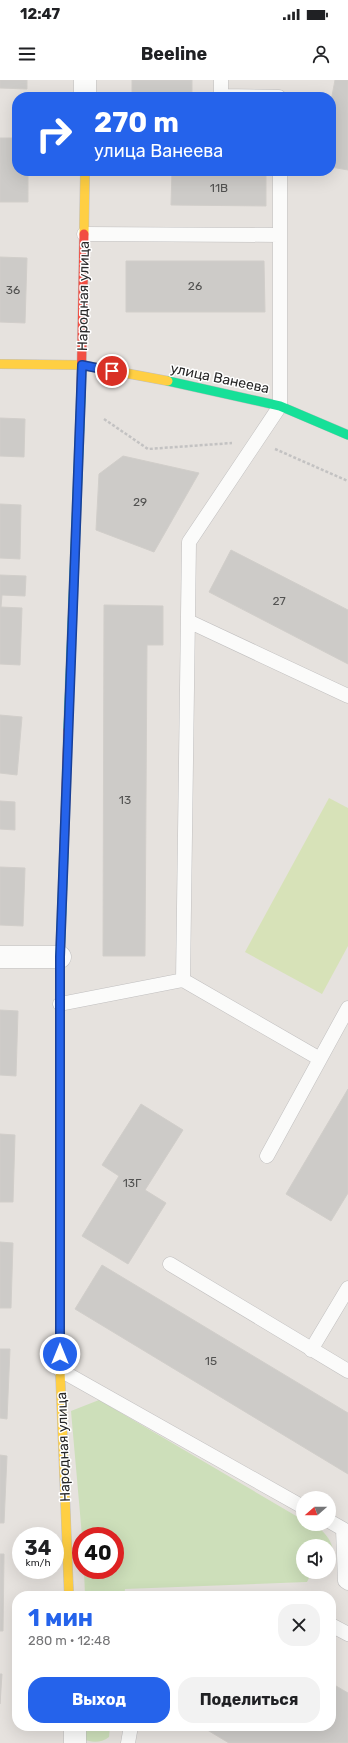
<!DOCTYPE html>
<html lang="ru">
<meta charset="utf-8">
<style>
body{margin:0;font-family:Rubik,sans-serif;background:#f2f2f2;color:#202124;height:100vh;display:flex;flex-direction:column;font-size:15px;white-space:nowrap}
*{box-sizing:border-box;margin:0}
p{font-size:13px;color:#757577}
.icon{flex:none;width:22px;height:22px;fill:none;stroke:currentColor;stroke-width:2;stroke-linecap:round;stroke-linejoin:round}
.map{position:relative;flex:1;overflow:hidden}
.details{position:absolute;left:12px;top:1511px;width:324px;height:140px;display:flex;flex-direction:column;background:#fff;border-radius:16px;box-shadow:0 4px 16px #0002}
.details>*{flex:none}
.guide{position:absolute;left:12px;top:12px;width:324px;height:84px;border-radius:16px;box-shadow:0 4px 16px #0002;background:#2563eb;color:#fff;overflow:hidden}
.needle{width:26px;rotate:250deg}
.tools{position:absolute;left:296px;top:1411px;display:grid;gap:8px}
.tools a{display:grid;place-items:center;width:40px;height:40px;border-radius:50%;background:#fff;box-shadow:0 4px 16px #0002;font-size:20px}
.speed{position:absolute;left:12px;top:1447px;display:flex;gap:8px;font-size:20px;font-weight:700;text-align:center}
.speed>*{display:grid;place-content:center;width:52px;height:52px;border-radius:50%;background:#fff;box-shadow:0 4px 16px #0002;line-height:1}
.speed small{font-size:10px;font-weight:400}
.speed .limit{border:6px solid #d22;background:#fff;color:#111}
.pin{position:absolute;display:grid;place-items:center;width:34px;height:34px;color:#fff;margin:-17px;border:2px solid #fff;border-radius:50%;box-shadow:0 1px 4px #0007}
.me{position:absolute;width:44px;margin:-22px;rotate:0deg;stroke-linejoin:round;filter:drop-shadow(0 0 3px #0008)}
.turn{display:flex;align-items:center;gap:14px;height:84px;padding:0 16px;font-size:18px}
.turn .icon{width:52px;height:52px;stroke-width:2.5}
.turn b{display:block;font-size:28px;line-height:34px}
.round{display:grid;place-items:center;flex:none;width:42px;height:42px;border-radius:16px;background:#f2f2f2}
.head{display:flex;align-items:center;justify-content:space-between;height:68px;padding:0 16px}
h1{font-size:24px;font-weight:700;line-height:30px;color:#2563eb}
.primary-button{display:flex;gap:8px;margin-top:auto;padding:8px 16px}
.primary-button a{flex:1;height:46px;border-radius:16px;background:#2563eb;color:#fff;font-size:16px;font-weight:700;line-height:46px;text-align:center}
.primary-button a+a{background:#f2f2f2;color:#202124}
.status{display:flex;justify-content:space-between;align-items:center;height:28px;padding:0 20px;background:#fff;direction:ltr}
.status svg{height:11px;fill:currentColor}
header{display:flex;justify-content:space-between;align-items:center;height:52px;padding:0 16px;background:#fff;font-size:18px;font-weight:700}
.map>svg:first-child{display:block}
</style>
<div class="status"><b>12:47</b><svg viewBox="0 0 49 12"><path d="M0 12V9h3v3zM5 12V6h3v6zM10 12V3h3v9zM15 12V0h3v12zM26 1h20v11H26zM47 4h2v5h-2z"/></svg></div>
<header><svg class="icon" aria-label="menu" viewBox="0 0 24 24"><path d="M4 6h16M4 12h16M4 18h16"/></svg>Beeline<svg class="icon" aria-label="person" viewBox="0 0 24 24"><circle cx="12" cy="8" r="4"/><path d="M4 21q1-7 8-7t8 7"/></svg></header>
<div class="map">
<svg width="348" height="1663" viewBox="0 0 348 1663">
<rect width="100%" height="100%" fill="#e6e2de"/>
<path fill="#cddfba" d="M99 1320 303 1440V1444C321 1444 333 1459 334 1476L329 1482V1466H303V1492H312L307 1502 125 1509 124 1516H85L84 1490H115V1456H82L71 1331Z
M81 1646H110L109 1657C101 1663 92 1663 83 1659Z"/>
<path fill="#d7e2b8" d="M329 718 348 728V866L322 914 245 872Z"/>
<path fill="#cdcbc8" stroke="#d1ceca" d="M0 0H27V9L0 8Z
M132 0H192V17H132Z
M335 0H348V90L331 87V21Z
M0 58H17V91H28V122H0Z
M172 91H266V126L171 125Z
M0 177 27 178 25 243 0 242Z
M126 181H264L265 232H126Z
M0 338 25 339 24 377 0 376Z
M123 376 199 393 154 472 96 450 99 394Z
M0 424 21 425 20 479 0 478Z
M231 470 348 530V584L209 512Z
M0 495 26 496 25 516 2 515 1 527 22 528 20 585 0 584Z
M104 525 163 526V565H147L145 876H103Z
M0 635 22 637 17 695 0 693Z
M0 721 15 722V750L0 749Z
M0 787 25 788 23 846 0 845Z
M0 930 18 931 16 996 0 995Z
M348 1009V1113L331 1141 286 1114Z
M141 1024 183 1050 145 1110 166 1123 128 1184 82 1156 119 1096 102 1085Z
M0 1054 15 1055 13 1122H0Z
M0 1162 13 1163 11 1228H0Z
M102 1185 348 1333V1394L75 1229Z
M0 1269H10L7 1339 0 1338Z
M0 1375 7 1376 4 1443H0Z
M0 1474H4L3 1551H0Z
M0 1594H2L0 1624Z
M331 1603 348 1613V1663H229L204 1648 205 1646H331Z"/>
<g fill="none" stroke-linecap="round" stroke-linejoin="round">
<defs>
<path id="lane" d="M221 0V16L279 17
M84 154 280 155
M188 541 348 616
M183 900 189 462 280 326V91
M60 924 183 900 320 979
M267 1076 348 928
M170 1184 348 1291
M311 1270 348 1208
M60 1290 303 1427
M329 1441 343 1449 345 1501 348 1503
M331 1545 348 1554
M128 1663 131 1646"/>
<path id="street" d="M85 17V0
M0 877H60
M75 1646V1663"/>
<path id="fast" d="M168 301 280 326 348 355
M68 650 81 316
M60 1185V877L64 772"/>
<path id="slow" d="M84 154 85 91
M0 284 82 285 168 301
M60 1185V1290L69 1516"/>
<path id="jam" d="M81 316 84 154
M64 772 68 650"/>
</defs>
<use href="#lane" stroke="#c0bfbf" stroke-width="15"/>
<use href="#street" stroke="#c0bfbf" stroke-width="23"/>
<use href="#fast" stroke="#c0bfbf" stroke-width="10"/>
<use href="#slow" stroke="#c0bfbf" stroke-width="10"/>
<use href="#jam" stroke="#c0bfbf" stroke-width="10"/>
<path stroke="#c3c2c2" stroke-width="2.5" stroke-dasharray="3 2" stroke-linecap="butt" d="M104 339 148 369 232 363
M275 369 348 401"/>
<use href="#lane" stroke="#fbfbfa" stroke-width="14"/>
<use href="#street" stroke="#fbfbfa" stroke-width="22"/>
<use href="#fast" stroke="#16e098" stroke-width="9"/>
<use href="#slow" stroke="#ffcf43" stroke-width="9"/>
<use href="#jam" stroke="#f24e42" stroke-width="9"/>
</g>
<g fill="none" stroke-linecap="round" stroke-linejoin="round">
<defs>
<path id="route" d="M60 1274V877L82 285 112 291"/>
</defs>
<use href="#route" stroke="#184099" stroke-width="10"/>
<use href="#route" stroke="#2563eb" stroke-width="7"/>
</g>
<g text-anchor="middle" stroke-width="3" stroke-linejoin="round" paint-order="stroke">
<g font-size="12" fill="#525251">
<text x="219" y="112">11В</text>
<text x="195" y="210">26</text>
<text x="13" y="214">36</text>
<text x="140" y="426">29</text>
<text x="279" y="525">27</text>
<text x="125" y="724">13</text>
<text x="132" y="1107">13Г</text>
<text x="211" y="1285">15</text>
</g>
<g font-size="14" fill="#282828" stroke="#fff">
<text transform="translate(83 216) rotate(-89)" y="5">Народная улица</text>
<text transform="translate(220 298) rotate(12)" y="5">улица Ванеева</text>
<text transform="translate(63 1367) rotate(-92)" y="5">Народная улица</text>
</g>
</g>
</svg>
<div class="tools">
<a><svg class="needle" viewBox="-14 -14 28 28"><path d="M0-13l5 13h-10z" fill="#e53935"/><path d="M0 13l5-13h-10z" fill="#757577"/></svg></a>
<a><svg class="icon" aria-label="sound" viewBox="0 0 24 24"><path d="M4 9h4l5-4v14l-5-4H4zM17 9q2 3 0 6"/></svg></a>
</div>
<div class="speed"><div>34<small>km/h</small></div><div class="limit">40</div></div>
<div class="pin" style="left:112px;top:291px;background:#d93025"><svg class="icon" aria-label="arrive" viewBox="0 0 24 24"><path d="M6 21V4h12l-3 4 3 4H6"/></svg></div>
<svg class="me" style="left:60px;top:1274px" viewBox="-20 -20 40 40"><circle r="17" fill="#2563eb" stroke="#fff" stroke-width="3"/><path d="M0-11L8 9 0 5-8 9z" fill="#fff"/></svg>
<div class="guide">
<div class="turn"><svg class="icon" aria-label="right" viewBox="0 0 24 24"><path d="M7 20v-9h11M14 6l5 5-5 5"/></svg><div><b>270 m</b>улица Ванеева</div></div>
</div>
<section class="details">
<div class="head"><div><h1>1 мин</h1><p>280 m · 12:48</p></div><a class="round"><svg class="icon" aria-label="close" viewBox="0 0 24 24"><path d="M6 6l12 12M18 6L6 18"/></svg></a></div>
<div class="primary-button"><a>Выход</a><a>Поделиться</a></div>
</section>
</div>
